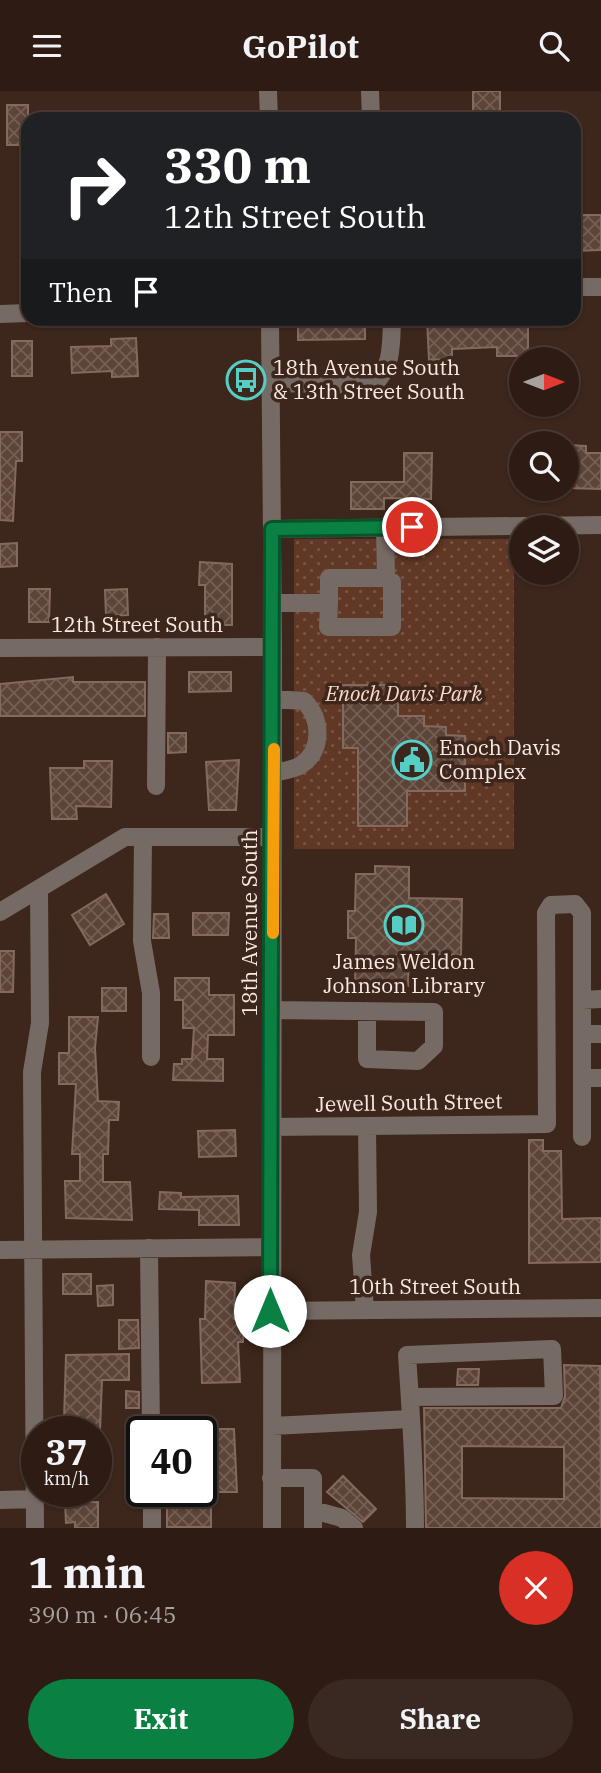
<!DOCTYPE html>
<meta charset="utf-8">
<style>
body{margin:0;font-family:"IBM Plex Serif",serif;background:#3a2922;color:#f1f3f6;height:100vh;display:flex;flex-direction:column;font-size:26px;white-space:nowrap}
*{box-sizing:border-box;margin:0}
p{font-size:23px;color:#a7a1a0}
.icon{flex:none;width:38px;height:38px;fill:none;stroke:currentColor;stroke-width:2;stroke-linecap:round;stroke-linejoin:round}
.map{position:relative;height:1437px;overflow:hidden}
.sheet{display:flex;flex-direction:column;background:#2e1c14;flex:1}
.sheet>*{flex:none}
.hud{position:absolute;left:21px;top:21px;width:560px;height:214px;border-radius:21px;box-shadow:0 2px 5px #0004,0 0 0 2px #493a34;background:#202124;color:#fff;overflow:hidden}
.needle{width:46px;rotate:90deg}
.controls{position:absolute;left:509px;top:256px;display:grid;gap:14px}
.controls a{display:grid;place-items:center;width:70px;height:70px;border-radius:50%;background:#2e1c14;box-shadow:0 2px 5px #0004,0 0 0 2px #493a34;font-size:35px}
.speed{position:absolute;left:21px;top:1325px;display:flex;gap:14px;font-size:35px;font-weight:700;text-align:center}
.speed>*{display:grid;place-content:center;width:91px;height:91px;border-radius:50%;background:#2e1c14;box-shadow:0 2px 5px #0004,0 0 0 2px #493a34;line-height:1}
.speed small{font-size:18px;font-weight:400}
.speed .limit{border:4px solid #111;border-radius:10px;background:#fff;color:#111}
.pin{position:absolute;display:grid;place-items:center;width:60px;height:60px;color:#fff;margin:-30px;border:4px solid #fff;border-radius:50%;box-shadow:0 2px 7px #0007}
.me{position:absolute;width:77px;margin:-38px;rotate:0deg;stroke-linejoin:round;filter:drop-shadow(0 0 5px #0008)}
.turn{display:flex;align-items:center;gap:24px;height:147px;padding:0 28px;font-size:32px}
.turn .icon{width:91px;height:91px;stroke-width:2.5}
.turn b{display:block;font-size:49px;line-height:60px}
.then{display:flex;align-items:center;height:66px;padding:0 28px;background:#0003;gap:14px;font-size:26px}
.round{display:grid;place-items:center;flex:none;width:74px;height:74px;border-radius:37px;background:#3a2922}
.overview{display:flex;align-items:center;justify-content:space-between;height:119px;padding:0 28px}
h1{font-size:42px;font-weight:700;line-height:52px}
.action{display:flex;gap:14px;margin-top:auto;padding:14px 28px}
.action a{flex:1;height:80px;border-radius:42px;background:#0b8043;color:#fff;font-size:28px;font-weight:700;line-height:80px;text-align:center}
.action a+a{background:#3a2922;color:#f1f3f6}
header{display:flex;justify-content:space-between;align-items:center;height:91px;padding:0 28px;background:#2e1c14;font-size:32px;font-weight:700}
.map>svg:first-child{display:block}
</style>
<header><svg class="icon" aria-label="menu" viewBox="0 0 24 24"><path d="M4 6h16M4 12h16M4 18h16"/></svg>GoPilot<svg class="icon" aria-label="search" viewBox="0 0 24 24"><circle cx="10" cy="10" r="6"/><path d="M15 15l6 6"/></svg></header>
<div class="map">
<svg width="601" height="1437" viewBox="0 0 601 1437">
<defs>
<pattern id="grass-dots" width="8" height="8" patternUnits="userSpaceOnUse" patternTransform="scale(1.75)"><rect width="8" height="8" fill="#613825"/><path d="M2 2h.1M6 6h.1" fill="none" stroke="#785544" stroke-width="1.8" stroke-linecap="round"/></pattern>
<pattern id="building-cross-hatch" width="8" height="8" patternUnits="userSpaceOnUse" patternTransform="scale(1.75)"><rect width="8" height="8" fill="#5d4438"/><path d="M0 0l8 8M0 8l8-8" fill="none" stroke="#755f54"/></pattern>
</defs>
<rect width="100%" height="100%" fill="#3d261b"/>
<path fill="url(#grass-dots)" d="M294 448H514V758H294Z"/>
<path fill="url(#building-cross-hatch)" stroke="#84695d" stroke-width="2" fill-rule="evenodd" d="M473 0H500V28H473Z
M7 14H28V54H7Z
M574 124H601V159L574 160Z
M298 228H365V248L298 249Z
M427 228H528V265H497V256L452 258V268L429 269Z
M136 247 138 285 112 286V280L72 282 71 256 111 255V248Z
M12 250H32V285H12Z
M0 341H22V370H16L13 430 0 429Z
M567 354 586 355V362H601V398L567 397Z
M404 362H432L431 408 384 407V418H351V391H404Z
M17 452V475L0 476V453Z
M200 471 232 473V534H205V494H199Z
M29 498H50L49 531H29Z
M127 498 128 524 106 525 105 499Z
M189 581H231V600L189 601Z
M73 586V591H145V625H0V593Z
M343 594H398V625H424V635L446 636V644L465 645V700H407V735H358V657H343Z
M168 642H186V661L168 662Z
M239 669 236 719H209L206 671Z
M84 670H112L111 716 76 715 77 728H52L50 677H84Z
M375 775 409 776V807L462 808 461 864H409L408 895H355L356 847H348V820H355L356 783H375Z
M106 803 124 833 90 854 72 824Z
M193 822H229L228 844H193Z
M154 823H168L169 847H153Z
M0 860H14L13 901H0Z
M175 887H209V904H234V944H208L207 968H223V990L173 989 174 973H182V968H192L194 937H183V909H175Z
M102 897H126V920H102Z
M69 926H98L95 957 98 1010 119 1011 118 1029H109L108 1063H103V1091H130L132 1129 66 1127 65 1090H80V1063H72L76 993H59V962H69Z
M235 1039 236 1065 199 1066 198 1040Z
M529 1049H543V1060H561L562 1128 601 1127V1171L529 1172Z
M160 1101 181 1102V1106L238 1105 239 1134H199V1119L159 1118Z
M63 1183H91V1203H63Z
M206 1190 235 1192 234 1228H244L243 1251H238L240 1291 202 1292 200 1228H205Z
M113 1194V1214L98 1215 97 1195Z
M119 1229H138L139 1257 119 1258Z
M129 1263V1289H102L100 1340H73L72 1329H64L66 1264Z
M564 1274 600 1275 601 1437H426L424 1317H561L565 1305ZM462 1355 564 1356V1408L462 1407Z
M458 1278H479L478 1294H457Z
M126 1300 139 1301V1317H126Z
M201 1338H234L237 1401H211V1436H167V1413L198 1414V1400H201Z
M343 1385 376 1418 363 1431 327 1401Z
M65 1411H98V1437H75V1431L66 1432Z"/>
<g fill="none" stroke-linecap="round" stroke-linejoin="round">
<path stroke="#766a64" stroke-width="18" d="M268 0 269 28
M370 0 371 28
M574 196H601
M0 223 28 222
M270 228 273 556 272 1437
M271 292 373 294C393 277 391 253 392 228
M272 438 601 434
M273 512H329V487H386L385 437
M329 512 328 536H392V491L386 487
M0 557 273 556
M273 608 304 610C322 628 323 660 301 674 293 679 282 680 273 682
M156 695 157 556
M143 746 142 850 151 902V966
M0 821 125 746H273
M582 909 601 908
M272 919 434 921V955L418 970 367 968V920
M582 943H601
M582 987H601
M271 1036 547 1033 546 822 551 814 575 813 582 822V1046
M149 1157 151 1340
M0 1159 270 1156
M365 1219 361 1164 368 1121 367 1035
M270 1220 601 1217
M410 1306 554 1305 552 1258 407 1264C411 1322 415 1379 415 1437
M272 1335 410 1328
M271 1387H313V1437
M152 1400V1437
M0 1409 35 1408
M313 1419 342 1427 354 1437
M35 1437 32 981 40 932 39 798"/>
</g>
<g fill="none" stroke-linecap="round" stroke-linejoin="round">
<defs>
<path id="route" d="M270 1220 272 438 412 436"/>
</defs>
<use href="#route" stroke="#07532c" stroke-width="18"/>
<use href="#route" stroke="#0b8043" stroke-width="12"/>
<path stroke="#f59e0b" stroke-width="12" d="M273 842 274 658"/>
</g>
<defs>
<symbol id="bus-ring" viewBox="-11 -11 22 22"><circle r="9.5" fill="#3d261b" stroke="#55cec5" stroke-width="1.5"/><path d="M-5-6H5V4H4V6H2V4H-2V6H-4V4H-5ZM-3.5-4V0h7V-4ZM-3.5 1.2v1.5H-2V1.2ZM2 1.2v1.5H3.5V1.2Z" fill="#55cec5"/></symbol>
<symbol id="civic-ring" viewBox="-11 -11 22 22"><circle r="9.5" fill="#3d261b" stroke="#55cec5" stroke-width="1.5"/><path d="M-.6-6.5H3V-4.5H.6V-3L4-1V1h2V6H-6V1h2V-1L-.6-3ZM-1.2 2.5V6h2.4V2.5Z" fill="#55cec5"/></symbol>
<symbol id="library-ring" viewBox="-11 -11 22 22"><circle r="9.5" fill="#3d261b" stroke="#55cec5" stroke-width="1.5"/><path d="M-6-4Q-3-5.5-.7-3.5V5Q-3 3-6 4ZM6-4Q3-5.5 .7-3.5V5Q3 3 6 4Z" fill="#55cec5"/></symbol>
</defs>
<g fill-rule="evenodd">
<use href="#bus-ring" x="224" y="267" width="44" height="44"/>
<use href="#civic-ring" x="390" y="647" width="44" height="44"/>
<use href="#library-ring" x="382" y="812" width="44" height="44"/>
</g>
<g text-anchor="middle" stroke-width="7" stroke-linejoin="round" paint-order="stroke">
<g font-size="21" fill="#f9e9e2" stroke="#3d261b" text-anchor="start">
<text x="273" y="284">18th Avenue South<tspan x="273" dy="24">&amp; 13th Street South</tspan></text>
<text x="439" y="664">Enoch Davis<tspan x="439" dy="24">Complex</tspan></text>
<text x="404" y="878" text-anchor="middle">James Weldon<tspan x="404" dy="24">Johnson Library</tspan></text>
</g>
<g font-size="21" fill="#f9e9e2" stroke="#3d261b">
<text x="137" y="541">12th Street South</text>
<text transform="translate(250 832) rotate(-90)" y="7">18th Avenue South</text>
<text transform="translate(409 1012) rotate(-1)" y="7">Jewell South Street</text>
<text x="435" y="1203">10th Street South</text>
</g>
<g font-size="21" font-style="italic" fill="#fcd9c9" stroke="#3d261b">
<text x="404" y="610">Enoch Davis Park</text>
</g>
</g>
</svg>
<div class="controls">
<a><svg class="needle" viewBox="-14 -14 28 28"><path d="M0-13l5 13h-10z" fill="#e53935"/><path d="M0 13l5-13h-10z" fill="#a7a1a0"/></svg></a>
<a><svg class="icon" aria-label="search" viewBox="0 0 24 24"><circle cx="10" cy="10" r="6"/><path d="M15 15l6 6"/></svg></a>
<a><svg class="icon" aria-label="layers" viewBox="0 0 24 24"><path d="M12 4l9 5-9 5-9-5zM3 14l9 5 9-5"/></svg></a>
</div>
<div class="speed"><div>37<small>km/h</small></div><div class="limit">40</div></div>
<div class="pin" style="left:412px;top:436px;background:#d93025"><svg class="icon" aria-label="arrive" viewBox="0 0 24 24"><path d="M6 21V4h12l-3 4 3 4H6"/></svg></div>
<svg class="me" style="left:270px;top:1220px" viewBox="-20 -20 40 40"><circle r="19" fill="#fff"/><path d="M0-13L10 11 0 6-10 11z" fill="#0b8043"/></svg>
<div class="hud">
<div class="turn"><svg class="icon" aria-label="right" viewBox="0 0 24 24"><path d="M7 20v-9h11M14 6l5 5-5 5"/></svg><div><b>330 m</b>12th Street South</div></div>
<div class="then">Then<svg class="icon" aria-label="arrive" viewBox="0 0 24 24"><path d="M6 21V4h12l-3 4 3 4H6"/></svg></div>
</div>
</div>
<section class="sheet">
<div class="overview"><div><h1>1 min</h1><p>390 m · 06:45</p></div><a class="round" style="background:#d93025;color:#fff"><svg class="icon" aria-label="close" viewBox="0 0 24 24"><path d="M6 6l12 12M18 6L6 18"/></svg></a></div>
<div class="action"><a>Exit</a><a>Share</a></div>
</section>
